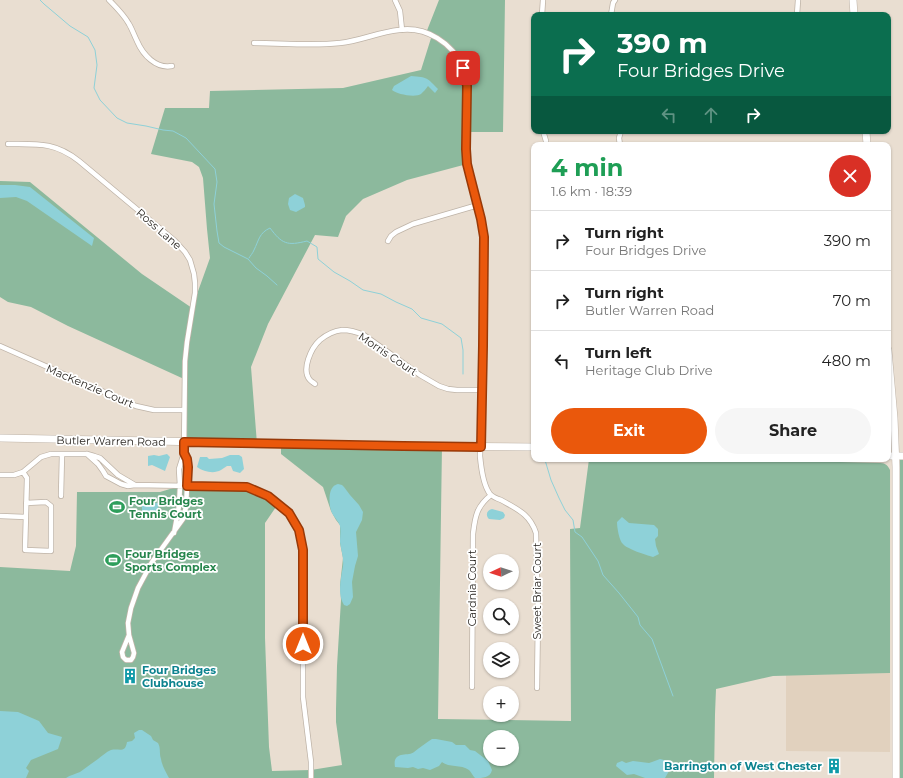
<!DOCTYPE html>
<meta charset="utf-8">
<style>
body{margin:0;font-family:Montserrat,sans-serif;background:#f6f6f6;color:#222;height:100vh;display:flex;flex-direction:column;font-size:15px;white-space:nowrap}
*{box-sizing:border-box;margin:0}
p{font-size:13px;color:#767676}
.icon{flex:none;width:22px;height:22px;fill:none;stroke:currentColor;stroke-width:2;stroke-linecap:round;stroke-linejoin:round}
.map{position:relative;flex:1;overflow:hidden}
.side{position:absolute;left:531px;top:142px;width:360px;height:320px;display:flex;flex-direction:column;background:#fff;border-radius:8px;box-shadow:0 1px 3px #0004}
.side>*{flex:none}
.banner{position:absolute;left:531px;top:12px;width:360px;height:122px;border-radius:8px;box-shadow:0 1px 3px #0004;background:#0b6e4f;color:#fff;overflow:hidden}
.needle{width:26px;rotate:266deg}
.buttons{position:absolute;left:483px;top:554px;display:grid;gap:8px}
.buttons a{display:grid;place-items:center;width:36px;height:36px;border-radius:50%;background:#fff;box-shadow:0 1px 3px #0004;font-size:20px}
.pin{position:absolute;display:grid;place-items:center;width:34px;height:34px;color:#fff;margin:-17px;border-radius:8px;box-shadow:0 2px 6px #0006}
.me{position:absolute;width:44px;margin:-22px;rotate:0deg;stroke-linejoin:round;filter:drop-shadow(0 0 3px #0008)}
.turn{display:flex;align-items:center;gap:14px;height:84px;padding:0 20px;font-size:18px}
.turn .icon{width:52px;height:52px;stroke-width:2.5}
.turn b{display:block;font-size:28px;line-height:34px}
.lanes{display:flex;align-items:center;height:38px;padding:0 20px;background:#0003;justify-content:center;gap:20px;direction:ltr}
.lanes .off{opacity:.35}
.round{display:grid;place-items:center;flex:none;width:42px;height:42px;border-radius:21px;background:#f6f6f6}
.headline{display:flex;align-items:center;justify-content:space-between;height:68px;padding:0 20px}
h1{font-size:24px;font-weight:700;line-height:30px;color:#1e9e55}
.primary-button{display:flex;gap:8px;margin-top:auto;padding:8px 20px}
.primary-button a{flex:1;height:46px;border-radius:24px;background:#ea580c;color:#fff;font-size:16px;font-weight:700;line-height:46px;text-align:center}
.primary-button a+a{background:#f6f6f6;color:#222}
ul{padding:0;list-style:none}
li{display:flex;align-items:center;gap:12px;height:60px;padding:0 20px;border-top:1px solid #e0e0e0}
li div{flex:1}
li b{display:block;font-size:15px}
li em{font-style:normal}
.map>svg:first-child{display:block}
</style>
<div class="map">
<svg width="903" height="778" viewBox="0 0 903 778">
<rect width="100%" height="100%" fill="#e9ded1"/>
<path fill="#e1d1be" d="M890 673V752L786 751V675Z"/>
<path fill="#8cb99d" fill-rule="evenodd" d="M439 0H505L503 132H467V164L407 180 363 199 346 216 338 237 315 235 268 324 251 367 257 444 184 442V379L68 326 31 307 8 302 0 297V181L30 182 142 274 192 308 210 258 207 229 203 178 199 167 192 162 151 154 165 108H209L210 91 343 88 421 70 432 35 426 33Z
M281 444 442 446 438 719 571 721 570 529 580 528 589 459H727L880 463C886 463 888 466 890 470V673L773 676 716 689 715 714 714 778H0V567L70 571 76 546 77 492H160L180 486 247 487 262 493 278 504 265 523V638L269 747 272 771 311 770 342 765 336 722V709L337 666 341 600 340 585 343 558 340 543V525L336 520 331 511 323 487 281 454ZM490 737H512V759H490Z
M900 459H903V778H900Z"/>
<path fill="#8ed1d8" d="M411 76C428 77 427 78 438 89L435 93 428 86C426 89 423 92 421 94 415 98 396 94 392 90L394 86Z
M0 185H15L30 187 94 238 92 246 27 201 16 197 0 198Z
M295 194 303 198 305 205V207L296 212 290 210 288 204 289 198Z
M167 454 170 457 165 471 152 465 148 466V456L154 455 159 456Z
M230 455H239L242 457 244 469 240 473 233 471 231 466H227C225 467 223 469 221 470 214 474 204 472 197 467L200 457H207L209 459 222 458Z
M338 484 342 485 344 487 350 495 359 505 363 512 362 520 356 532 358 556 355 566 352 582 353 597 350 604 347 606 344 605C337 594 341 578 343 566 344 558 341 550 340 542 340 537 341 531 340 526 339 522 334 517 332 513 329 507 328 492 333 487 334 485 336 485 338 484Z
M142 503H158V512L142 511Z
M492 509 503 512 505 515 504 518 500 520 489 519C485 515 487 510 492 509Z
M622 517 629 523 654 525 658 529V536L655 539 656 546 659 554 653 557C646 555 627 549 623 544 619 541 617 527 617 522Z
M0 711 18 712 39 721 48 733 62 737 58 749 31 760 26 768 29 771 26 778H0Z
M139 730H142L151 736 153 740 158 743C161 748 159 753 161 759 162 766 166 772 169 778H66C70 775 76 774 80 772 86 768 92 763 98 759 102 756 106 752 111 750 119 748 125 754 127 742L132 741 135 738 134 733Z
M432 739H436L452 742 456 745H465L470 750 475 751 488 761 492 770C490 778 483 778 475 778 473 776 471 772 469 770 461 764 449 768 442 762L439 766 430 770 423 768 418 769 413 767 408 768 395 767C392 750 409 757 414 752 420 747 426 743 432 739Z
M660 759 668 761 671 765 669 771 665 778H645L634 774 627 775 616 766 617 763 622 761 626 763 633 761 649 763 652 762Z"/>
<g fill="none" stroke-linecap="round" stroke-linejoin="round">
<path stroke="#8ed1d8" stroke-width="1" d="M40 0 44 4 70 26 88 37 95 50 97 65 94 88 100 100 117 118 127 123 146 126 163 130 173 131 186 138 215 169 217 182 214 204 217 231 219 243 224 247 248 259 256 268 267 276 277 285
M249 258C250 256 253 253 254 250 259 240 259 233 270 228 282 244 287 246 307 241L317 247 318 259 334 272 350 281 363 290 381 294 396 302 412 309 421 318 442 324 461 338 463 350V374
M545 460 551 480 559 498 565 510 573 520 575 532 582 537 598 561 603 575 619 593 638 617 640 625 652 639 673 696"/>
<defs>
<path id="minor" d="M109 0C116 7 124 15 129 24 132 29 134 35 137 41 143 55 156 69 172 66
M395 0 400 11 402 30
M542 15 543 0
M611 15 613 3 615 0
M797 15 798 0
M254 43C282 43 312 46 340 43 360 41 379 32 399 30 426 26 453 43 463 68 465 74 466 80 467 86L466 149 467 164 470 176 481 219 484 237 483 346 480 456C481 467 483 485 490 494 493 497 498 499 501 500 517 509 530 514 536 533L538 616 537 688
M543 131 546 141
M8 144C38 144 55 142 79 161L175 241 185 252 190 260 194 274 195 283V293L187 342 185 361 184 453 179 469 180 486 179 506 174 533
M620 145 619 138 621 131
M388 241 391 236 396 232 413 224 478 205
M0 346 136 406 154 410H184
M315 384C314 383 312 382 310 380 301 370 311 348 320 340 326 335 334 331 342 330 350 330 357 332 364 335L420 375 439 386 448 389 457 390H482
M87 454 98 464 103 471 106 476 121 484 128 486 135 485 247 487 268 496 289 513 299 530 303 550V697L311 762V778
M23 472 27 478 25 550 51 551V506L46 502 26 503
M0 475H14L23 472 41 457 51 454H87L94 456 100 458 118 475 135 485
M61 496 62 454
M0 516 26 517
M129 635 134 653 133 657 131 660H126L123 657 122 652 129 635 128 623 131 608 138 588 152 562 183 519 186 507 188 467 187 459 184 453
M472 687 473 534C475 516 477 506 491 495"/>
<path id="secondary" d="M853 0 854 15
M866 131 867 145
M888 350 894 418 896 467V778
M0 438 403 446 534 447
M888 456H903"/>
</defs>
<use href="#minor" stroke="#beb3a7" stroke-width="6"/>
<use href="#secondary" stroke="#beb3a7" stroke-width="8"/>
<use href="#minor" stroke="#fff" stroke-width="4.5"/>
<use href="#secondary" stroke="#fff" stroke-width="7"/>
</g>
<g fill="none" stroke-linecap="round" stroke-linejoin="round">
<defs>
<path id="route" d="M303 644V550L299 530 289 513 268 496 247 487 187 486 188 467 187 459 184 453V442L403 446 481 447 483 346 484 237 481 219 470 176 467 164 466 149 467 86 463 68"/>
</defs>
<use href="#route" stroke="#983908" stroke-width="10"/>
<use href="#route" stroke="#ea580c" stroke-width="7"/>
</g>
<defs>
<symbol id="stadium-bare" viewBox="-9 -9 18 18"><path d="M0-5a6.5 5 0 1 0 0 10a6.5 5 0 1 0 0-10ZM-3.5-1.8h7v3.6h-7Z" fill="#2e9e5b" stroke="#fff" stroke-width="2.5" paint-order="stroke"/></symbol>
<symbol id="building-bare" viewBox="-9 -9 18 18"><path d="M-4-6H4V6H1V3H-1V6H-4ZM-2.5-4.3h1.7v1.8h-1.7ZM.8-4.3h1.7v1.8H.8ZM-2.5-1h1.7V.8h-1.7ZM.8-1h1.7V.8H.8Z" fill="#0f9aa8" stroke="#fff" stroke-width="2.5" paint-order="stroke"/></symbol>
</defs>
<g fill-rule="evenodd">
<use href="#stadium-bare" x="106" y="496" width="22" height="22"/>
<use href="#stadium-bare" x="102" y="549" width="22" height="22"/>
<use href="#building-bare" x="119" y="665" width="22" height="22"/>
<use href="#building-bare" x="823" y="755" width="22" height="22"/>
</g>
<g text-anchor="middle" stroke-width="3.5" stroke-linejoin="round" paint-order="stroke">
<g font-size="11" fill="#231f1a" stroke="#fff">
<text transform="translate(159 229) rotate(41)" y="4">Ross Lane</text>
<text transform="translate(388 354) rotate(34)" y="4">Morris Court</text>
<text transform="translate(90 386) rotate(23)" y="4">MacKenzie Court</text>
<text transform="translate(111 441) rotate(1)" y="4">Butler Warren Road</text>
<text transform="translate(472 588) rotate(-90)" y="4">Cardnia Court</text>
<text transform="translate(537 591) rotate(-90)" y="4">Sweet Briar Court</text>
</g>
<g font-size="11" font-weight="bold" fill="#27864d" stroke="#fff" text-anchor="start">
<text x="129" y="505">Four Bridges<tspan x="129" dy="13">Tennis Court</tspan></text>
<text x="125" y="558">Four Bridges<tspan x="125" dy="13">Sports Complex</tspan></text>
</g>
<g font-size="11" font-weight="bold" fill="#0d838f" stroke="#fff" text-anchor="start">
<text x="142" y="674">Four Bridges<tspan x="142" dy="13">Clubhouse</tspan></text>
<text x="822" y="770" text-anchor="end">Barrington of West Chester</text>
</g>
</g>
</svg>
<div class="buttons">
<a><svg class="needle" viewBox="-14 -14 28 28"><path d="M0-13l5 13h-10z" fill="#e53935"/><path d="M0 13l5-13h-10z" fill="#767676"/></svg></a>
<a><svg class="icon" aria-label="search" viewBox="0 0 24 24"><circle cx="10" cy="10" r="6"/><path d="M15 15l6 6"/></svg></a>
<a><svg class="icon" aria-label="layers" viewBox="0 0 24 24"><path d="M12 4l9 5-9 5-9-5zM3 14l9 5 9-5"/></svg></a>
<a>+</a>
<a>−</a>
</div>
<div class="pin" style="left:463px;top:68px;background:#d93025"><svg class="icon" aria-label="arrive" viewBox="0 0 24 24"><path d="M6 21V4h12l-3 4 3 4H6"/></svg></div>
<svg class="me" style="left:303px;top:644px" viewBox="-20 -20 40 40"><circle r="17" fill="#ea580c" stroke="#fff" stroke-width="3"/><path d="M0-11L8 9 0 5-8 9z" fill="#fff"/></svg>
<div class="banner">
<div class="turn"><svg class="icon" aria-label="right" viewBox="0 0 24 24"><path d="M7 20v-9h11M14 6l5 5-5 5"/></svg><div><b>390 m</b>Four Bridges Drive</div></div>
<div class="lanes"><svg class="icon off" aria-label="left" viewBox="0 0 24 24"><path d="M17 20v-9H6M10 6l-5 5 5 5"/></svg><svg class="icon off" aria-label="ahead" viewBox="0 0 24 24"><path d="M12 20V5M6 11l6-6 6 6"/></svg><svg class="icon" aria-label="right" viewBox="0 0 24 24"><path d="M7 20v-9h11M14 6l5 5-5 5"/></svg></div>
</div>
<section class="side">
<div class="headline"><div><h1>4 min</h1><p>1.6 km · 18:39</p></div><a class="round" style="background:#d93025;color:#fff"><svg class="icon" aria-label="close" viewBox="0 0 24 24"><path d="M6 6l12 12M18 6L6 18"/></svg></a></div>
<ul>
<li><svg class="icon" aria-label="right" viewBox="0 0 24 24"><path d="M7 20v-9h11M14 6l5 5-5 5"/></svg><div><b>Turn right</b><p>Four Bridges Drive</p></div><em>390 m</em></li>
<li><svg class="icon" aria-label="right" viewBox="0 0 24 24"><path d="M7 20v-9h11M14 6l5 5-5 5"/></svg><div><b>Turn right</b><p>Butler Warren Road</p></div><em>70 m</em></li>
<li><svg class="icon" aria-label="left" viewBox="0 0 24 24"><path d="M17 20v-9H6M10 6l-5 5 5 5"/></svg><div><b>Turn left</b><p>Heritage Club Drive</p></div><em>480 m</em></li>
</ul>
<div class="primary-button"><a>Exit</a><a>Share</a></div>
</section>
</div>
